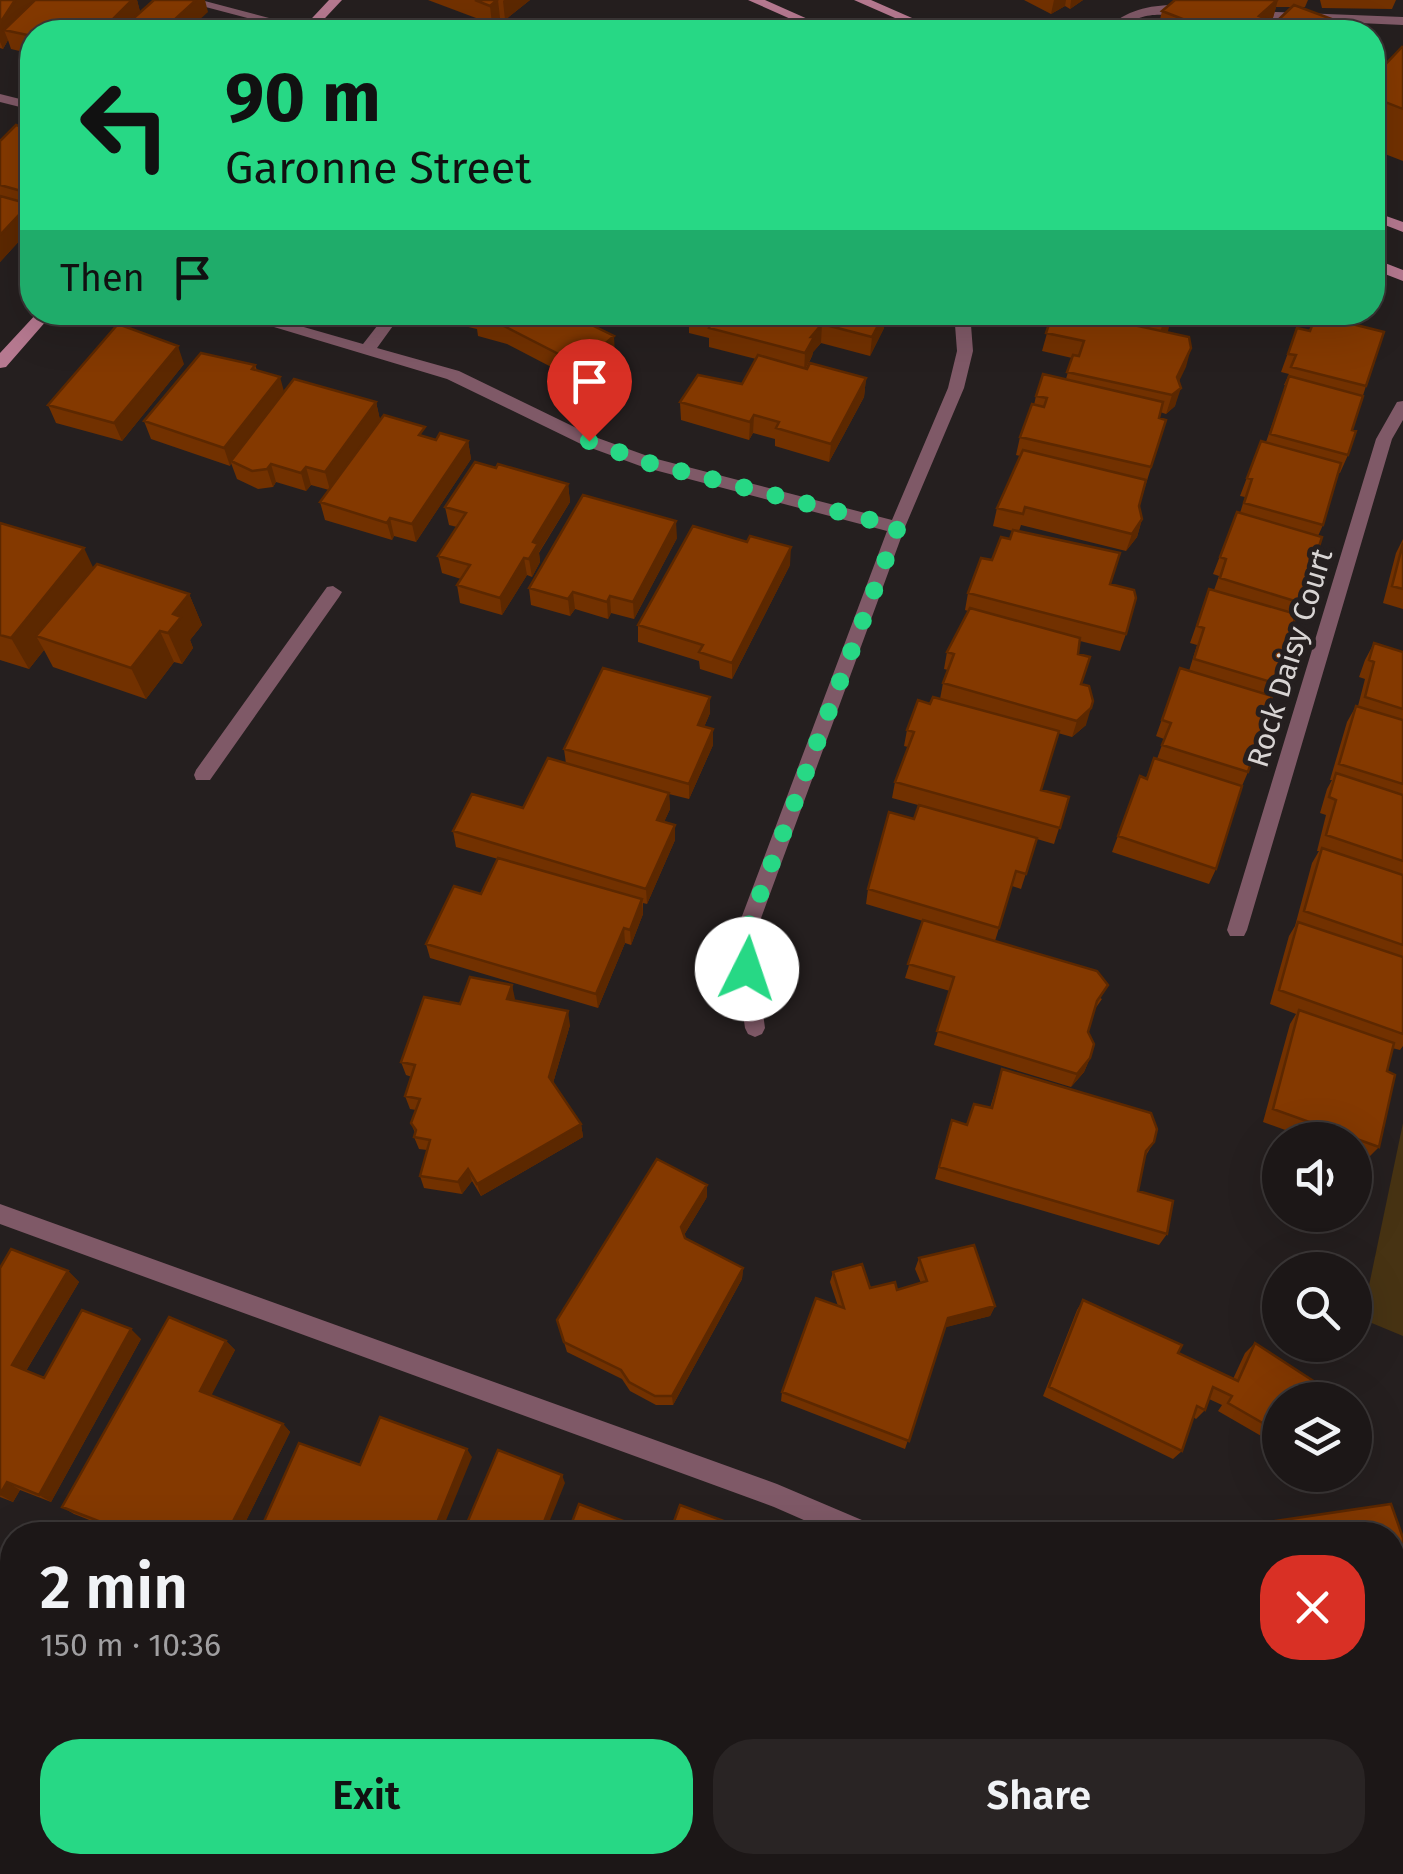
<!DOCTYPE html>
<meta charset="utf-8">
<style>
body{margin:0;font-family:"Fira Sans",sans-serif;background:#292424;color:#f1f3f6;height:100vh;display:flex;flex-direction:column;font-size:38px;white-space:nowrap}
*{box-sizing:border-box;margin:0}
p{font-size:32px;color:#a09fa1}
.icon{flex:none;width:55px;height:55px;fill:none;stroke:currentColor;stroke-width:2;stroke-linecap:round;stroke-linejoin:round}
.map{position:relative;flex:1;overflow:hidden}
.details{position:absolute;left:0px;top:1522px;width:1405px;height:352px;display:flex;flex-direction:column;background:#1c1717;border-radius:40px 40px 0 0;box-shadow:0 10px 40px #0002,0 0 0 2px #3a3636}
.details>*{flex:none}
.guide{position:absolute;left:20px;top:20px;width:1365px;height:305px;border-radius:40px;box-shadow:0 10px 40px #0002,0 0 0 2px #3a3636;background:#27d885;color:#111;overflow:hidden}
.tools{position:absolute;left:1262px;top:1122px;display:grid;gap:20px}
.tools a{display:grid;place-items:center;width:110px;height:110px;border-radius:50%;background:#1c1717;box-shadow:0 10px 40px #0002,0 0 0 2px #3a3636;font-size:50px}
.pin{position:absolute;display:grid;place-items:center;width:85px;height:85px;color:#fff;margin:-102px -42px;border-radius:50% 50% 50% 0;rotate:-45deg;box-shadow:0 0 10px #0007}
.pin .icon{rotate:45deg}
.me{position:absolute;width:110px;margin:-55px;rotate:4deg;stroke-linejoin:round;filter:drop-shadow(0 0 8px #0008)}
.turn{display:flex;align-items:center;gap:35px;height:210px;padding:0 40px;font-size:45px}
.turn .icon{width:130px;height:130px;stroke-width:2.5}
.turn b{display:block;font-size:70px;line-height:85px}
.then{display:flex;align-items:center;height:95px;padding:0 40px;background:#0003;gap:20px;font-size:38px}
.round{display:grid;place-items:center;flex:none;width:105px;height:105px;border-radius:40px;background:#292424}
.overview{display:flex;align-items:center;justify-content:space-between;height:170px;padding:0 40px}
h1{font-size:60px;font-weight:600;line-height:75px}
.primary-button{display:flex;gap:20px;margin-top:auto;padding:20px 40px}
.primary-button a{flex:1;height:115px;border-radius:40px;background:#27d885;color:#111;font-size:40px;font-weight:600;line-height:115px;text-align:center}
.primary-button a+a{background:#292424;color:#f1f3f6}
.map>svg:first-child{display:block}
</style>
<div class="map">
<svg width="1403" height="1874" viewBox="0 0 1403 1874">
<rect width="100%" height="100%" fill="#251f1f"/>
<path fill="#473313" d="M1403 1123V1336L1362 1319Z"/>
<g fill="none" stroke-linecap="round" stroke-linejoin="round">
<path fill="#7f5967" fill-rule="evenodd" d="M179 0H201L314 30 301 32Z
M1170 5 1197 11C1174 24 1151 1 1118 32H1104C1122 12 1144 6 1170 5Z
M1250 11 1403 17V25L1245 18V12Z
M333 586 342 592 339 597 210 780H196L194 775 196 770 327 587Z
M0 1204 777 1484 876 1526 879 1535H838L774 1507 0 1224Z
M333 1862H360L356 1874H328Z"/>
<path fill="#7f5967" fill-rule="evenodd" d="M0 94 32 102V110L0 102Z
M224 312H251L363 344 388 312H403L377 348 459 371 595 437 653 458 892 520 948 388 957 351 954 312H970L973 351 964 388 905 527 753 940 765 1028 762 1034 755 1037 748 1034 745 1028 733 940 887 531 643 467 583 445 447 379Z
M1403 401V420L1392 439 1247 930 1244 936H1230L1227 930 1376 439 1397 402Z
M0 1656 12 1661V1687L0 1682Z
M423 1862H468L477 1874H432L426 1872Z
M887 1862H914L910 1874H882Z"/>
<path fill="#b67990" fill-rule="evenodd" d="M329 0H342L312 32H299Z
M748 0H765L837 32H820Z
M854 0H871L944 32H927Z
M1372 211 1403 222V232L1372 220Z
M1372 258 1403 270V281L1372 269Z
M38 312H54L6 367 0 368V353Z"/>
</g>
<path fill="#723100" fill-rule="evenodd" d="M0 0 32 4 35 0H137L140 12H208L32 32V54L11 49 8 40 3 49 0 48Z
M428 0H530L505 20 500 18 492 24Z
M1024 0H1083L1070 9 1065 6 1051 14Z
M1175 0H1308L1305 7H1300L1360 32H1157L1162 11ZM1276 7H1292L1276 22 1272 21Z
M1320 0H1396L1392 9 1322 8Z
M1403 48V161L1372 149V69L1379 71Z
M32 130V227L0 262V141Z
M462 312H565L615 354 582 383 507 344 478 336 477 329 464 326Z
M1053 312H1173L1166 332 1191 348 1179 381 1175 406 1166 414 1160 412 1159 418 1166 420 1139 506 1142 519 1137 537 1126 551 1021 525 1019 531 1110 584 1126 634 1120 651 1080 641 1078 654 1086 725 1072 737 1058 733 1041 790 1069 797 1054 844 1037 839 1021 889 1012 886 995 941 1102 999 1095 1009 1088 1032 1090 1058 1084 1072 1071 1087 934 1045 950 991 905 978 923 921 866 904 868 889 914 819 918 805 892 798 895 782 908 747 904 746 907 730 930 704 940 699 943 683 948 670 944 669 947 652 968 611 965 610 968 593 1010 539 1013 531 993 526 997 508 1020 456 1016 455 1020 437 1034 405 1036 396 1066 379 1072 358 1042 351Z
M689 314 884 328 870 356 821 343 813 352 812 356 806 369 866 378 864 397 829 462 775 446V439L753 433 749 440 681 420 680 402 742 384 756 359 709 347V338L689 333Z
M1297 328 1366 386 1352 430 1348 455 1340 473H1338L1323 525 1318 536 1278 684 1272 696 1248 772 1242 786 1216 869 1209 884 1112 852 1140 776 1146 778 1154 758 1157 759 1164 739 1156 736 1180 668 1189 671 1197 645 1190 643 1209 589 1214 590 1219 576 1213 574 1237 512 1240 513 1245 497 1240 496 1254 459 1266 442 1286 385H1284L1289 374 1281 372Z
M184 364 122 441 56 423 48 405Z
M255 365 257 370 284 392 376 402 380 420 436 440 468 441 471 459 416 542 394 536 392 540 325 520 320 502 329 490 311 485 306 491 276 482 273 487 258 489 237 479 231 463 230 466 151 439 144 421Z
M496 468 568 484 570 502 539 553 540 562 532 577 527 575 502 615 460 603 457 585 461 579 442 573 438 556 457 527 449 525 445 507Z
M0 523 93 568 189 594 202 625 190 640 193 648 182 664 174 662 146 699 53 667 44 650 29 669 0 660Z
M677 538 634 619 611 613 608 619 575 609 570 616 531 605 529 588Z
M1403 539V609L1383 603 1396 553Z
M790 565 732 679 700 669 699 661 638 642V625Z
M1374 643 1403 652V1046L1400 1050 1392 1048 1387 1071 1379 1147 1367 1159 1355 1155V1140H1313L1263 1122 1290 1024 1296 1014 1270 1004 1289 936 1295 926 1312 863 1319 851H1317L1326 815 1320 813 1327 789 1332 780H1330L1347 722 1356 706H1358L1365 679 1359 677 1365 660Z
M710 713 704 727 713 745 689 799 669 794 670 809 664 822 675 840 647 904 643 903V914L631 945 625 943 598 1008 430 958 426 944 481 894 498 859 456 847 453 831 523 808 566 764 564 749Z
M512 985 514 1001 570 1025 553 1083 581 1124 583 1137 481 1196 472 1181 462 1194 424 1188 420 1176 427 1150 419 1149 414 1137 415 1133 411 1123 416 1110 410 1109 405 1096 412 1077 406 1075 401 1062 460 1004Z
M1002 1069 1154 1142 1145 1157 1138 1191 1167 1234 1159 1245 935 1179 948 1132 967 1124 990 1108Z
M707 1197 684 1235 685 1238 743 1268 742 1279 673 1405H656L630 1391 622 1379 567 1352 557 1320Z
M919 1258 995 1306 990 1316 945 1327 905 1449 781 1401 782 1392 838 1306 830 1282 833 1272 870 1288 897 1290 921 1283 915 1269Z
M0 1268 68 1271 79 1282 26 1371 44 1378 141 1339 51 1502 20 1490 13 1502 0 1497Z
M1083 1300 1178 1353 1233 1379 1245 1353 1255 1343 1280 1400V1447L1218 1411 1222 1405 1209 1399 1205 1410 1196 1419 1193 1417 1182 1451 1173 1459 1043 1396 1077 1310Z
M226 1341 235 1350 211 1395 283 1424 290 1432 239 1535H128L74 1514 62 1507Z
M1391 1504 1403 1538V1582L1392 1584V1535H1208L1215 1530Z
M1147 1862H1262L1259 1874H1144Z"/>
<path fill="#5c2800" d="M15 0H34L13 32 4 30 8 40 3 49 0 42V23Z
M132 0H137L141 15 124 32H100Z
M196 0H205L208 12 186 32 173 21Z
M498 0 500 18 492 24 490 6Z
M504 0H530L505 20 503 1Z
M1054 0H1066L1065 6 1051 14Z
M1071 0H1083L1070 9Z
M1277 0H1278L1269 32 1259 16Z
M29 204 32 213V227L0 262V235Z
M885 312 884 328 870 356 872 337Z
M1173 312 1168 331 1158 341 1163 322Z
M822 324 821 343 813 352 812 356 804 371 805 353 811 337Z
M614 336 615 354 582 383 580 365Z
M178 346 184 364 122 441 114 423Z
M1191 348 1186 367 1172 396 1177 377Z
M280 377 285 395 231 461V463L230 466 224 448Z
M866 378 864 397 829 462 831 444Z
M1181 388 1175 406 1166 414 1172 395Z
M376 402 380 420 330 490 325 472Z
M754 415 753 433 749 440 750 422Z
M468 441 471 459 416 542 412 524Z
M271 464 276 482 273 487 267 469Z
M306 467 311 485 306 491 301 473Z
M568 484 570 502 539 552 540 562 532 577 529 559 533 542Z
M390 518 394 536 392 540 387 523Z
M1142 519 1137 537 1126 551 1132 534Z
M676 521 677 538 634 619 633 602Z
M791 547 790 565 732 679V663Z
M84 548 99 580 36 636 44 650 29 669 11 638Z
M524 558 527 575 502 615 500 598Z
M573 592 575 609 570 616 568 599Z
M189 594 202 625 190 640 193 648 182 664 168 633 173 614Z
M610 596 611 613 608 619 607 602Z
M160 631 174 662 146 699 131 668Z
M710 697V713L698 741V725Z
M1091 708 1086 725 1072 737 1077 721Z
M713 729V745L689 799V784Z
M669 793 670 809 658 835 657 820Z
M675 825V840L647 904 646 889Z
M642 899 643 914 631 945 630 930Z
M624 928 625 943 598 1008 596 994Z
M512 985 515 999 510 1013 507 999Z
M568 1011 570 1025 551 1090 549 1077Z
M1090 1058 1084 1072 1071 1087 1077 1074Z
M581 1124 583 1137 481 1196 477 1184Z
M468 1169 472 1181 462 1194 458 1182Z
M707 1185V1197L682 1238 681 1227Z
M743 1268 742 1279 673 1405 672 1396Z
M68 1271 79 1282 24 1374 12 1365Z
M995 1306 990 1316 943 1328 948 1318Z
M131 1329 141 1339 51 1502 39 1495Z
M226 1341 235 1350 209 1400 200 1391Z
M283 1424 290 1432 239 1535H226Z
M467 1449 472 1457 440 1535H432Z
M562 1475 565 1483 544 1535H539Z
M7 1482 20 1490 13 1502 0 1495Z
M0 1808 12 1814V1821L0 1814Z
M116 1862H128L148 1874H137Z"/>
<path fill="#843900" stroke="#5c2800" stroke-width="2.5" d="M0 0H15L0 23Z
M35 0H132L100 32H32V36L4 30Z
M154 0H196L173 21 186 25 192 20 225 29 221 32H118Z
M475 0H497L490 6Z
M1175 0H1277L1259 16 1276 22 1294 5 1361 30 1359 32H1216L1162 11Z
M1402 47 1403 48V109L1372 97V69L1379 71Z
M16 125 32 130V194L0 185V141Z
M0 196 29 204 0 235Z
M479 312H565L614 336 580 365 504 326 476 317Z
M690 312H885L872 337 822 324 811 337H814L805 353 709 328 713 320 689 314Z
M1053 312H1074L1189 337 1191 348 1177 377 1181 388 1172 395 1067 372 1073 355 1079 356 1084 341 1046 333Z
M1120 312H1173L1163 322Z
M1316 315 1384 332 1366 386 1291 367 1296 355 1288 354 1297 328 1310 331Z
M118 324 178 346 114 423 48 405Z
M201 353 255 365 252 369 280 377 224 448 144 421Z
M758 355 807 369 810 363 866 378 831 444 776 428 779 422 754 415 750 422 680 402 698 375 742 384Z
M1043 374 1163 402 1159 418 1166 420 1151 467 1020 437 1032 404 1044 407 1047 398 1036 396Z
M1289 376 1363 396 1352 430 1356 431 1348 455 1270 434Z
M294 379 376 402 325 472 306 467 301 473 271 464 267 469 252 471 231 461Z
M384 415 425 427 419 435 436 440 440 433 468 441 412 524 390 518 387 523 320 502Z
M1261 441 1341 463 1323 525 1244 503 1252 479 1247 478Z
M1023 450 1146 480 1139 506 1142 519 1132 534 1025 507 1023 514 997 508Z
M475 462 496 468 498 464 568 484 533 542 538 544 529 559 524 558 500 598 457 585 470 565 438 556 466 513 445 507Z
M583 495 676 521 633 602 610 596 607 602 573 592 568 599 529 588Z
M1237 512 1322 537 1301 603 1220 578 1226 559 1220 557Z
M0 523 84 548 11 638 0 635Z
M693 526 747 542 750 536 791 547 732 663 699 652 703 645 638 625Z
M1013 530 1120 553 1110 584 1134 590 1136 598 1126 634 968 593 981 558 992 560 1001 537 1010 539Z
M1403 543V589L1392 586Z
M97 564 189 594 173 614 181 617 168 633 160 631 131 668 36 636Z
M1209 589 1296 614 1278 684 1194 659 1204 628 1197 626Z
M970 608 1080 638 1078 654 1090 657 1081 684 1089 686 1093 701 1091 708 1077 721 943 683 954 654 947 652Z
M1374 643 1403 652V709L1365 697 1374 662 1369 660Z
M603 668 710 697 698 725 713 729 689 784 564 749Z
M1180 668 1272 696 1248 772 1162 745 1171 723 1162 720Z
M933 697 1059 731 1041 790 1069 797 1060 828 895 782 914 732 907 730 918 700 930 704Z
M1356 706 1403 720V784L1339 764Z
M548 758 669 793 657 820 675 825 646 889 453 831 472 794 523 808Z
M1154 758 1242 786 1216 869 1118 836 1140 776 1147 779Z
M1336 773 1403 795V861L1326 835 1336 800 1329 797Z
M919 805 1037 838 1026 874 1016 871 999 928 868 889 889 812 914 819Z
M1322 848 1403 875V945L1304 911Z
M498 858 642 899 630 930 624 928 596 994 426 944 454 886 481 894Z
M923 920 1097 971 1108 985 1097 1001 1088 1032 1094 1044 1090 1058 1077 1074 937 1031 954 977 908 964Z
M1298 922 1403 957V1034L1279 990Z
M470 977 512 985 507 999 568 1011 549 1077 581 1124 477 1184 468 1169 458 1182 420 1176 430 1140 414 1137 416 1130 411 1123 420 1099 405 1096 415 1065 401 1062 424 997 460 1004Z
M1299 1010 1394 1043 1387 1071 1395 1075 1379 1147 1273 1109Z
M1002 1069 1151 1113 1157 1129 1154 1142 1146 1151 1138 1191 1173 1201 1167 1234 939 1167 952 1120 967 1125 974 1104 992 1108Z
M657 1159 707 1185 681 1227 685 1238 743 1268 672 1396H655L629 1382 621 1370 564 1342 557 1320Z
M974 1245 995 1306 948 1318 909 1441 782 1392 816 1298 844 1308 833 1272 862 1264 870 1288 895 1282 897 1290 927 1281 919 1258Z
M11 1249 68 1271 12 1365 44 1378 82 1310 131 1329 39 1495 7 1482 0 1494V1268Z
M1083 1300 1182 1345 1178 1353 1238 1381 1255 1343 1318 1384 1311 1400H1280V1433L1228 1403 1232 1396 1213 1387 1205 1410 1197 1406 1182 1451 1049 1387Z
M169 1317 226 1341 200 1391 283 1424 226 1535H135L62 1507Z
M380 1417 467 1449 432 1535H258L299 1443 360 1465Z
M498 1450 562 1475 539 1535H462Z
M579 1504 644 1529 642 1535H567Z
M1391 1504 1403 1538V1578L1392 1580V1535H1217L1215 1530Z
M680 1505 762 1535H669Z
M1392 1645 1403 1676V1687L1392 1688Z
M0 1814 12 1821V1862H84L87 1864V1862H116L137 1874H0Z
M1157 1862H1262L1259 1874H1153Z"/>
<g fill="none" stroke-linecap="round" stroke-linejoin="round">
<path stroke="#27d885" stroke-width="18" stroke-dasharray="0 32.4" d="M589 441 649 463 898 527 743 940 747 969"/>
</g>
<g text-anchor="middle" stroke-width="10" stroke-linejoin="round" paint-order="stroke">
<g font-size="30" fill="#d8d4d3" stroke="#251f1f">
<text transform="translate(1290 658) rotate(-73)" y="10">Rock Daisy Court</text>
</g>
</g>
</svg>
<div class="tools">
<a><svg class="icon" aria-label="sound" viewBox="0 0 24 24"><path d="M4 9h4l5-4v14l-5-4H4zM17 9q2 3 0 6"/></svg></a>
<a><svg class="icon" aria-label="search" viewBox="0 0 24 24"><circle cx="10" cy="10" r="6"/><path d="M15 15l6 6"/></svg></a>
<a><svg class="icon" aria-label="layers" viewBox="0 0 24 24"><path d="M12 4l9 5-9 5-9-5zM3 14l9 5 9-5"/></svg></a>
</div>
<div class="pin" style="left:589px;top:441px;background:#d93025"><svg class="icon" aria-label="arrive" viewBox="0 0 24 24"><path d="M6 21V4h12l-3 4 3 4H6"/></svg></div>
<svg class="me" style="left:747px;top:969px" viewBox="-20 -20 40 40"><circle r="19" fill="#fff"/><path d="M0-13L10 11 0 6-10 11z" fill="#27d885"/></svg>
<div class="guide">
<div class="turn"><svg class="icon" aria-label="left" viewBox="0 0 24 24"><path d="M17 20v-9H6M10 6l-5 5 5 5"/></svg><div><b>90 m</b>Garonne Street</div></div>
<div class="then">Then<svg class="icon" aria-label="arrive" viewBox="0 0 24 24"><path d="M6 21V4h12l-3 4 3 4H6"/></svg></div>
</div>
<section class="details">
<div class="overview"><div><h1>2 min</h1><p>150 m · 10:36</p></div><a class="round" style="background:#d93025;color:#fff"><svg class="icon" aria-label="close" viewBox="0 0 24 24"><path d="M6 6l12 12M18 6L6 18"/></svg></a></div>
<div class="primary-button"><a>Exit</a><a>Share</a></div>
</section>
</div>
